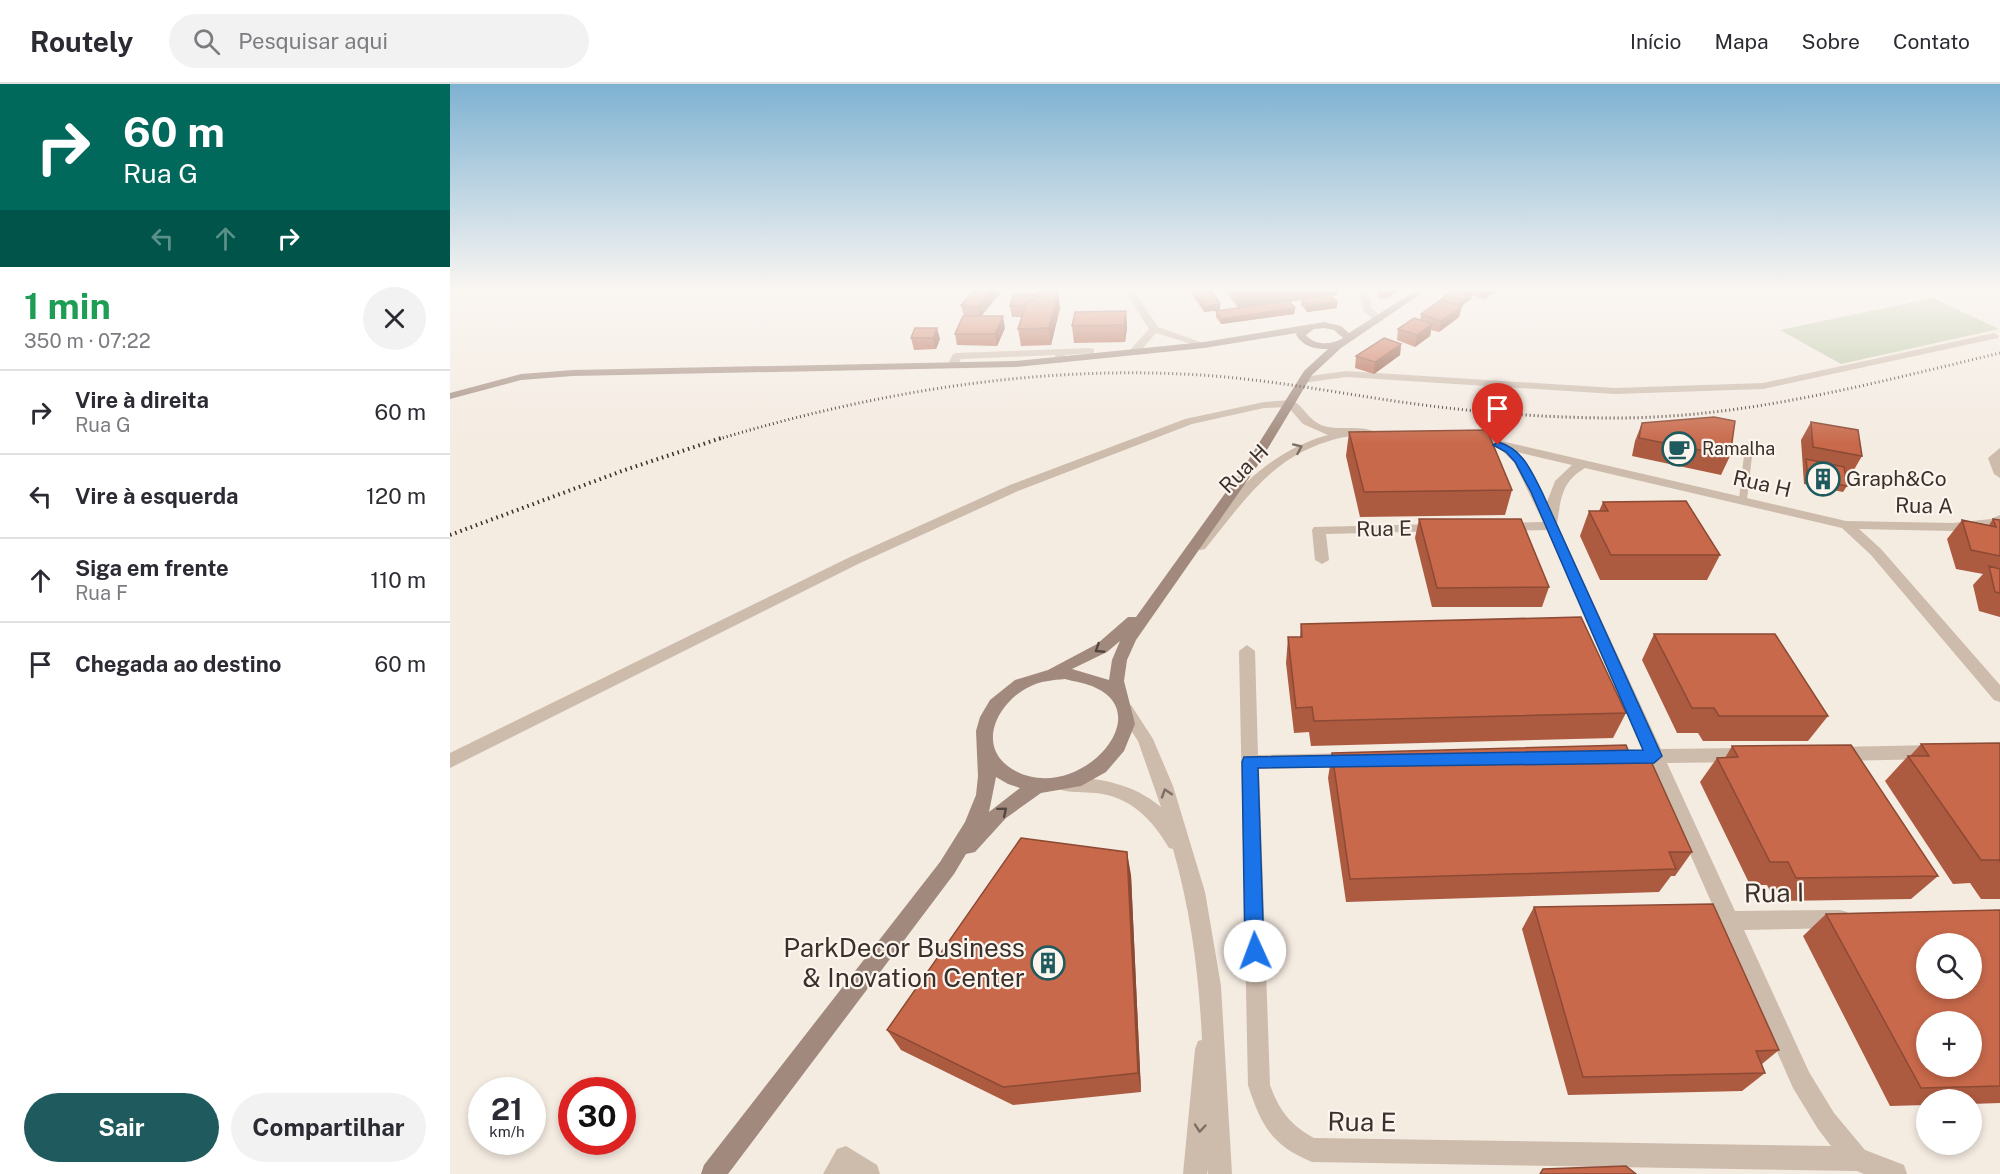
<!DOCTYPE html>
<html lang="pt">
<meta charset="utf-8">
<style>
body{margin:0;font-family:"Public Sans",sans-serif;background:#f2f2f3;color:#2b2b33;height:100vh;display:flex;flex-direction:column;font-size:22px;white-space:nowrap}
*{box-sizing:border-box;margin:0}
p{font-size:20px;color:#7c7c81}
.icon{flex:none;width:33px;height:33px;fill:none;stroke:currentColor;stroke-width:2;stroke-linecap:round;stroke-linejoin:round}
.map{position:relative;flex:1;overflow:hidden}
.panel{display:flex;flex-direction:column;background:#fff;width:450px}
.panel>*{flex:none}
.hud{background:#00695c;color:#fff;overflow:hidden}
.fabs{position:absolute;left:1466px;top:849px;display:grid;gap:12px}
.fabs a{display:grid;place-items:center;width:66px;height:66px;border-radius:50%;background:#fff;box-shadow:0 3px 9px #0003;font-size:30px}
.speed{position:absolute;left:18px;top:993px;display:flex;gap:12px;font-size:30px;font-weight:700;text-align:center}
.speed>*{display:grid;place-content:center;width:78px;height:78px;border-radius:50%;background:#fff;box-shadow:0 3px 9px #0003;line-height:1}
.speed small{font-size:15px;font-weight:400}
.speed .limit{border:9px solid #d22;background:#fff;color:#111}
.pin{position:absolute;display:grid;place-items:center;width:51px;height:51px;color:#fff;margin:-62px -26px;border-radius:50% 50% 50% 0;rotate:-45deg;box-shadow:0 0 6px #0007}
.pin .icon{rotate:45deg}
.me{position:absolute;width:66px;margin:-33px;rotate:358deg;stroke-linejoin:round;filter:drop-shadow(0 0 4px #0008)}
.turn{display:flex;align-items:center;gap:21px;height:126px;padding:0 24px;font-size:27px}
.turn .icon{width:78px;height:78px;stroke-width:2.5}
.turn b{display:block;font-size:42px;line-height:51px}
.lanes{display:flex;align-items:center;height:57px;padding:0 24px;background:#0003;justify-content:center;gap:30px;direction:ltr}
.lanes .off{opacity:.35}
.round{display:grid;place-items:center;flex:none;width:63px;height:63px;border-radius:32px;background:#f2f2f3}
.summary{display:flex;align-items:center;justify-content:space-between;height:102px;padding:0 24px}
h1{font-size:36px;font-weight:700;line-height:45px;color:#1e9e55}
.cta{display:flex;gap:12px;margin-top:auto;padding:12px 24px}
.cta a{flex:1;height:69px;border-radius:36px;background:#1f5a5e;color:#fff;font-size:24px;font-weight:700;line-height:69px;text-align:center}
.cta a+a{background:#f2f2f3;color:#2b2b33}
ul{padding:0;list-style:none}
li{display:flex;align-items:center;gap:18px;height:84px;padding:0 24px;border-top:2px solid #e1e1e2}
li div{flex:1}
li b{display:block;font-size:22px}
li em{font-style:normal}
header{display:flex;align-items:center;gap:36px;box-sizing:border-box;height:84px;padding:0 30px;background:#fff;border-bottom:2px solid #e1e1e2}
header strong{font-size:28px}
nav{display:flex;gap:33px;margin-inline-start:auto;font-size:21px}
.search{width:420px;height:54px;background:#f2f2f3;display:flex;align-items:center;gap:15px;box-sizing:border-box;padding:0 21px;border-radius:33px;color:#7c7c81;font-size:22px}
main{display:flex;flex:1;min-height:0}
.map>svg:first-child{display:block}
</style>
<header>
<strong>Routely</strong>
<div class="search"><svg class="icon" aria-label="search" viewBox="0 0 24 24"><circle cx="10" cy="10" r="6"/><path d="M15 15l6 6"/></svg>Pesquisar aqui</div>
<nav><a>Início</a><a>Mapa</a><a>Sobre</a><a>Contato</a></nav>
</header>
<main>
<section class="panel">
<div class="hud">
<div class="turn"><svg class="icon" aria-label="right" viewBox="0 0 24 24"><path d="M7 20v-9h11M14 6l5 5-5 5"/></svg><div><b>60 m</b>Rua G</div></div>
<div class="lanes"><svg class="icon off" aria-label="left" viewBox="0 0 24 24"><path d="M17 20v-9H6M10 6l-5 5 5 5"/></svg><svg class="icon off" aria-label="ahead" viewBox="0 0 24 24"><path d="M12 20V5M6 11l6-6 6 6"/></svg><svg class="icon" aria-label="right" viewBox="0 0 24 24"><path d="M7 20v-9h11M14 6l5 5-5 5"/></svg></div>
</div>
<div class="summary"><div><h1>1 min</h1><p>350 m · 07:22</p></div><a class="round"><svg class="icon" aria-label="close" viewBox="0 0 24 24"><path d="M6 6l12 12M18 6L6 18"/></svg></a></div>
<ul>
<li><svg class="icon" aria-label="right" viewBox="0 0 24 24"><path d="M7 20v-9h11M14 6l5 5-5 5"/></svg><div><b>Vire à direita</b><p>Rua G</p></div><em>60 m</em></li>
<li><svg class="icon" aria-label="left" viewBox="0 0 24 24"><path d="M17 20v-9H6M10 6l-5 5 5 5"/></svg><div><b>Vire à esquerda</b></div><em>120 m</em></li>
<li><svg class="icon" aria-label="ahead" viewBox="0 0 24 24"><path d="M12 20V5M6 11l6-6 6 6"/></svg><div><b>Siga em frente</b><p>Rua F</p></div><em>110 m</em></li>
<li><svg class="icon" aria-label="arrive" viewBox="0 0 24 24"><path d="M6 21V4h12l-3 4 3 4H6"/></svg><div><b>Chegada ao destino</b></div><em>60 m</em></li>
</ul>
<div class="cta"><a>Sair</a><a>Compartilhar</a></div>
</section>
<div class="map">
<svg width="1550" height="1090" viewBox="0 0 1550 1090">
<rect width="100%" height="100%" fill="#f4ebe1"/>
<path fill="#b8c4a0" d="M1483 214 1549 245 1391 280 1330 246Z"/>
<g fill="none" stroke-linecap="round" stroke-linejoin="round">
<path stroke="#cdbbac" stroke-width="8" d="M1293 415 1299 363"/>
<path fill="#cdbbac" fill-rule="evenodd" d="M675 207H684L708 243 759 261 754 264 706 249 687 271H679V267L699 245Z
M909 207H919L922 225 933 233V237H927L914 228Z
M1544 249 1549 252 1548 254 1313 305 1165 310 896 293 853 299 848 296 853 293 896 287 1165 304 1313 299Z
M640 264 644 265V269L615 271 616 276 611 279 607 278 605 271 511 275 506 284 497 282 503 270 507 269Z
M841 316C853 320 858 337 874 342 889 347 914 340 926 349 921 353 915 352 909 352 893 352 880 356 865 362 816 381 787 426 755 465L750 466 743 462C777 413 819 367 878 351L853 340 838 323 814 324 742 340 568 407 408 480 0 684V669L398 474 560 401 735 335 814 318Z
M1021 350 1396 437 1503 439 1541 435 1550 431V442L1545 443 1503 447 1409 445 1431 465 1550 601V618L1544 616 1421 471 1392 444 1135 384C1111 398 1111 415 1107 440L1211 665 1295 664 1301 666 1304 671 1301 676 1295 678 1217 679 1285 827 1390 826 1397 828 1400 835 1397 842 1390 844 1294 846 1359 988 1384 1029 1415 1066 1454 1081 1457 1090H1414L1407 1087 862 1078C821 1061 811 1041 798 1001L789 567 797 561 805 567 808 671 902 669 908 671 911 676 908 681 902 683 809 685 820 1001C829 1026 840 1041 864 1054L1381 1062 1368 1045 1343 1004 1200 679 1157 678 1154 673 1157 668 1193 666 1097 446 1056 447 1049 443 1056 439 1093 438 1064 378 1049 364 1017 356V352ZM1067 368 1122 381 1105 397 1097 418 1075 376Z
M1550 364V394L1544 390 1538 374Z
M987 440 992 441 994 444 992 447 876 450 879 476 872 480 865 476 862 446 864 443Z
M1484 661 1490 663 1493 668 1490 673 1484 675 1388 677 1382 675 1379 670 1382 665 1388 663Z
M396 1062 427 1081 430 1090H373L387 1065Z"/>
<path fill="#cdbbac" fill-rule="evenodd" d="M675 619 681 621 703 655 723 702 755 808 771 902 782 1090H758V1086L757 1090H733L745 965 748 957 752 956C749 891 741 828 723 765L719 764C702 735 681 713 646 709 633 708 620 709 608 705L605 700 608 695 614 693C650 694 682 699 711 723L688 657 667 625 669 621Z"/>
<path fill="#a18a7d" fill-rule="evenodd" d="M965 207H975L891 264 862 291 806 384 686 556 677 576 674 597 685 640 674 667 656 688 631 702 591 709 556 734 525 768 516 770 504 790 278 1090H251L254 1081 490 778 515 738 526 711 528 692 526 647 530 633 540 616 565 596 598 586 647 560 678 533H686L794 383 854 287 878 265C864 265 854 263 846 251L847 249 754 264 565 283 123 292 71 296 0 315V309L71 290 123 286 565 277 754 258 874 238 891 242 899 249ZM874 244 884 246 893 254C882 261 865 262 856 251L864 245ZM670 557 662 576 659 596 622 585 657 568ZM615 595C625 598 637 599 646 604 709 633 624 723 562 685 525 662 548 618 579 603 590 597 603 596 615 595ZM546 693 558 700 570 704 539 728Z"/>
<path stroke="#3b302b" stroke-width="3" stroke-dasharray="1 3" stroke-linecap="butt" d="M269 355C429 307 597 279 764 292 827 297 889 309 951 318 1022 328 1094 334 1166 334 1296 334 1424 299 1550 269"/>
<path stroke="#3b302b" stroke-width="4" stroke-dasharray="1.5 4" stroke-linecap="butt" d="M0 451 172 387 274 353"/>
</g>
<path fill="#ac5a40" d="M524 207H551L531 232 555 244 547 262 507 261 505 250 514 232 511 221Z
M740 207H761L770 220V226L754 228Z
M775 207H887V211H881L887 218V224L857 228 851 221V216L839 218 845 224 844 230 771 240 766 233V227L788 224Z
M927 207H948L935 215 928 214Z
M1003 207H1046L1035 215 1022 211 1021 215 1011 222 1009 233 989 248 981 246 980 252 965 263 947 256 948 245 970 236 971 230Z
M564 210 610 224 601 261 571 262 568 245 572 233H562L560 222Z
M676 227 677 244 675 258 624 259 622 242Z
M465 244 490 255 486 265 464 266 461 254Z
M951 260 950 271 924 290 905 284 906 272Z
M1361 338 1412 372 1401 391 1395 390 1397 402 1393 408 1354 400 1351 356Z
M1192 339 1280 372 1271 391 1182 372 1185 357Z
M899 348 1062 406 1055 431 910 433 896 372Z
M1153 418 1270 471 1257 496H1150L1130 452 1139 427H1149Z
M969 435 1099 503 1092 523H982L965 454Z
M1543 435 1550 436V533L1529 527 1523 501 1533 490 1506 485 1497 455 1512 436 1539 441Z
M851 540 1176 629 1163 654 861 662 859 648 844 649 836 579 838 553H850Z
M1204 550 1378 632 1358 657H1253L1248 649H1227L1192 576Z
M1550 659V815H1531L1520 799 1503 800 1435 697 1458 672H1460L1471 660Z
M1282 662 1488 792 1461 815 1325 817 1317 801H1300L1250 698 1267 674H1275Z
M882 669 1182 676 1242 768 1225 792H1221L1209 808 896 818 878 694Z
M681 791 691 1008 563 1021 451 966 437 946Z
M1084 823 1329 966 1312 980 1315 989 1292 1007 1118 1011 1072 845Z
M1550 826V1019L1521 1020V1016H1476V1021L1440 1022 1353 852 1376 830Z"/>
<path fill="#8c4a34" d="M541 207H551V208L530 234 528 223Z
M788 207H887V211L788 225Z
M936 207H948L935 215Z
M1037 207H1046L1035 215Z
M608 208 610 224 601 261 599 244Z
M1022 210 1021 215 1004 227 1005 222Z
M887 218V224L857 228 858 222Z
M770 220V226L754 228V223Z
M1012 222 1009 233 989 248 991 237Z
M845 224 844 230 771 240V235Z
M676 227 677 244 675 258 674 241Z
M553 232 555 244 547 262 545 250Z
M982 240 980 252 965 263 967 251Z
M487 244 490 255 486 265 483 254Z
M951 260 950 271 924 290 925 278Z
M677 768 681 791 691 1008 688 989Z"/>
<path fill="#c8694b" stroke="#8c4a34" stroke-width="1.5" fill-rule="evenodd" d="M524 207H541L528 223 511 221Z
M743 207H761L770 220 754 223Z
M1003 207H1013L1022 210 1007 221 990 216Z
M588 208H608L599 244 568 245 577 217 586 216Z
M564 210H588L586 216 577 217 575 222H560Z
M880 211 887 218 858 222 851 215Z
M991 216 1012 222 991 237 971 230Z
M839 217 845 224 771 235 766 227Z
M676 227 674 241 622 242 625 228Z
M513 232H553L545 250H505Z
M964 234 982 240 967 251 948 245Z
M465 244H487L483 254H461Z
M934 254 951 260 925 278 906 272Z
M1264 333 1285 337 1280 372 1189 354 1192 339Z
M1361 338 1408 346 1412 372 1363 363Z
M1037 346 1062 406 914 408 899 348Z
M1356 375 1394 383 1397 402 1358 394Z
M1236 417 1270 471H1161L1139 427H1158L1153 418Z
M969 435H1071L1099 503 987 504Z
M1543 435 1550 436V472L1521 466 1512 436 1546 443Z
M1539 482 1550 485V509L1545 508Z
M1131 533 1176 629 864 637 862 623 846 624 838 553H852L851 540Z
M1204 550H1325L1378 632H1269L1264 624H1242Z
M1550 659V778L1549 776H1531L1458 672H1479L1471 660Z
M1176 661 1182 676 1200 675 1242 768H1219L1226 785 900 795 882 669Z
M1401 661 1488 792 1346 794 1338 778H1320L1267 674 1288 673 1282 662Z
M571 754 677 768 688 989 553 1003 437 946Z
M1263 820 1329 966 1306 967 1315 989 1133 993 1084 823Z
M1550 826V1002L1471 1004 1376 830ZM1476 860H1521V904H1476ZM1476 938H1521V982H1476Z
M1176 1082 1186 1090H1090L1093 1085Z"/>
<defs><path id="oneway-chevron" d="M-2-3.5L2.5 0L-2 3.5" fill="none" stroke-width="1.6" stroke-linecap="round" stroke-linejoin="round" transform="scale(1.5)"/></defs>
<g stroke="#7d6f65">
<use href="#oneway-chevron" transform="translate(848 364) rotate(-24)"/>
<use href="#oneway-chevron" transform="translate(716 709) rotate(-108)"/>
<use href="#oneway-chevron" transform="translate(750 1044) rotate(95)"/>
</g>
<g stroke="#544640">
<use href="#oneway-chevron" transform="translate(649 565) rotate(147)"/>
<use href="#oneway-chevron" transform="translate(553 727) rotate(-40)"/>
</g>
<linearGradient id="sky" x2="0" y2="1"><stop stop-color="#7eb2d2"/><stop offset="0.57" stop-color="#faf6f2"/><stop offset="1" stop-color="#faf6f2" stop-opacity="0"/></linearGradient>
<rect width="1550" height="360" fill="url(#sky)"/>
<path fill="#1a73e8" stroke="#114b97" stroke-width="1.5" d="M1048 358C1073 365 1081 387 1092 408L1212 672 1204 679 808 684 814 867 811 873 805 876 798 873 795 867 792 678 794 673 1193 666 1081 408 1065 378 1056 368 1043 361Z"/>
<defs>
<symbol id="cafe-ring" viewBox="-11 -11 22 22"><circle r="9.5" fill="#fbf5ee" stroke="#1f5a5e" stroke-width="1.5"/><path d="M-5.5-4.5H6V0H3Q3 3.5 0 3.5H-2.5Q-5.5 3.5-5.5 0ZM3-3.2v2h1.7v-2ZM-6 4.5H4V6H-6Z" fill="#1f5a5e"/></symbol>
<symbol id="building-ring" viewBox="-11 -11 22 22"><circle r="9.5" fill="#fbf5ee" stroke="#1f5a5e" stroke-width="1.5"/><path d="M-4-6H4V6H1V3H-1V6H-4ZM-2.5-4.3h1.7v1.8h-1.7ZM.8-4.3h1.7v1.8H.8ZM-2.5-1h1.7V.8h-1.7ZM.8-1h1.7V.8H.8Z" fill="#1f5a5e"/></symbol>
</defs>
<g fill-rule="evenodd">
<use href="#cafe-ring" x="1210" y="346" width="38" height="38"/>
<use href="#building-ring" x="1354" y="376" width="38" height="38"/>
<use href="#building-ring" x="579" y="860" width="38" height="38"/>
</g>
<g text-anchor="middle" stroke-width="4.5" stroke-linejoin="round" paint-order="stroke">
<g font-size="18" fill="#3b302b" stroke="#fbf5ee" text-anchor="start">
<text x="1252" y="371">Ramalha</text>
</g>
<g font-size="21" fill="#3b302b" stroke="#fbf5ee">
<text transform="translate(794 385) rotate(-45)" y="7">Rua H</text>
<text transform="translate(1312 400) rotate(13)" y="7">Rua H</text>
<text transform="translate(1474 422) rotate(1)" y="7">Rua A</text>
<text transform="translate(934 445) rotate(-1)" y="7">Rua E</text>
</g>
<g font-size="21" fill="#3b302b" stroke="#fbf5ee" text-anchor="start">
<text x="1396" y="402">Graph&amp;Co</text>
</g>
<g font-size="26" fill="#3b302b" stroke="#fbf5ee">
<text transform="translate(1324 809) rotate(-1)" y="9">Rua I</text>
<text transform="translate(912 1038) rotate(1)" y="9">Rua E</text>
</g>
<g font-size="26" fill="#3b302b" stroke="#fbf5ee" text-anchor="end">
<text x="575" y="873">ParkDecor Business<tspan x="575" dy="30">&amp; Inovation Center</tspan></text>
</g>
</g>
</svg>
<div class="fabs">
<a><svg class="icon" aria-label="search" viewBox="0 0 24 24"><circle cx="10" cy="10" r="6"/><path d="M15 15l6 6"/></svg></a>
<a>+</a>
<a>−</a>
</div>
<div class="speed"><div>21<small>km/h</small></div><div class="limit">30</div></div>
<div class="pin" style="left:1048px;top:361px;background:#d93025"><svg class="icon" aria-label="arrive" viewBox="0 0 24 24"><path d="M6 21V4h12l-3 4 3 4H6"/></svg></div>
<svg class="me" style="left:805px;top:867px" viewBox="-20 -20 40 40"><circle r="19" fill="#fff"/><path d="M0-13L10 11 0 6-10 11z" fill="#1a73e8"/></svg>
</div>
</main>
